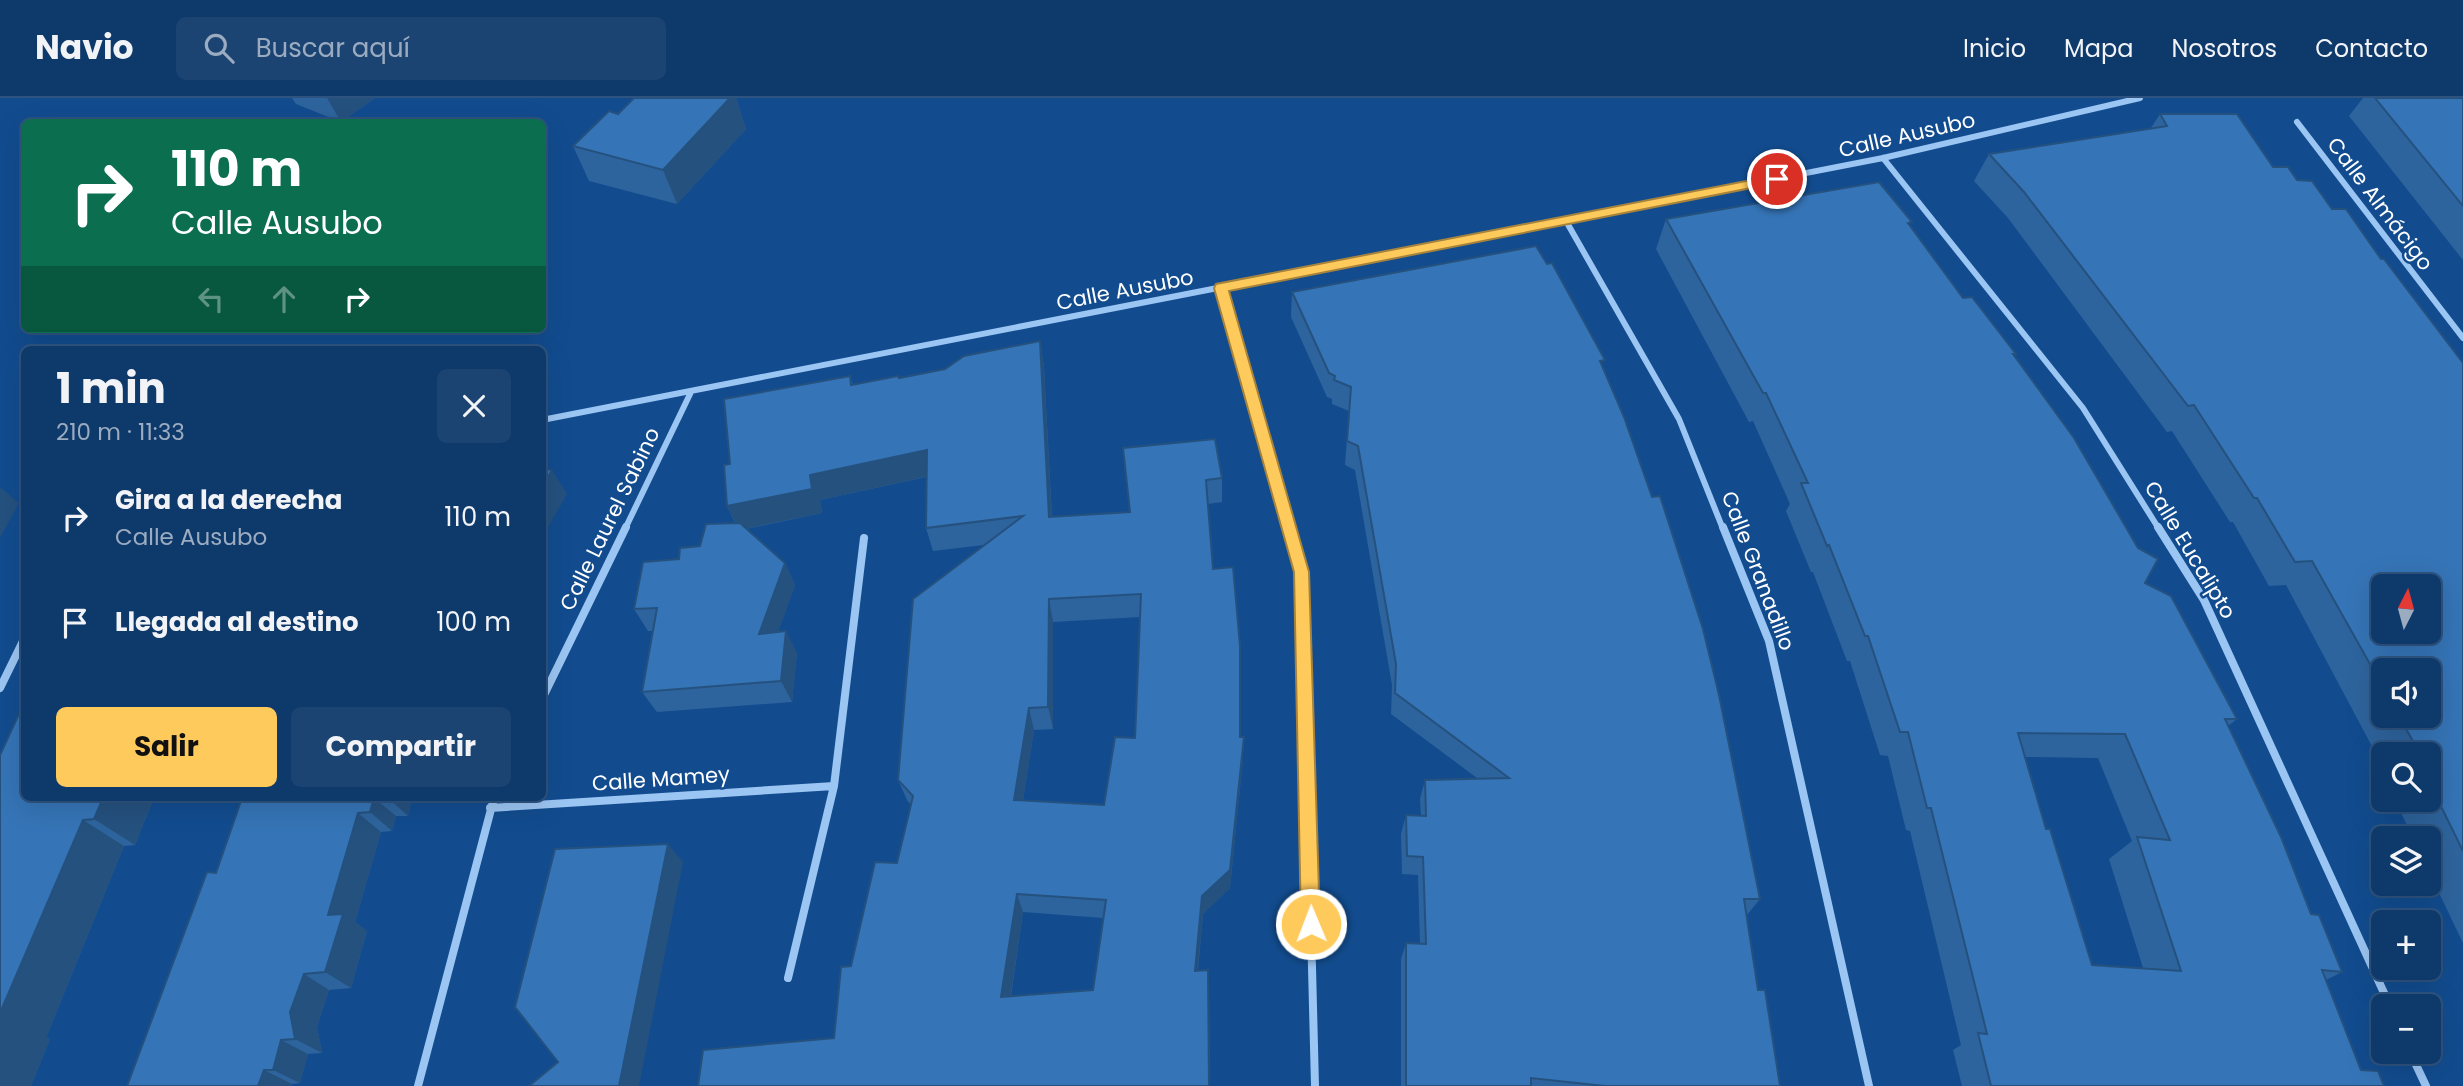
<!DOCTYPE html>
<html lang="es">
<meta charset="utf-8">
<style>
body{margin:0;font-family:Poppins,sans-serif;background:#1c4473;color:#f1f3f6;height:100vh;display:flex;flex-direction:column;font-size:26px;white-space:nowrap}
*{box-sizing:border-box;margin:0}
p{font-size:23px;color:#9bacc1}
.icon{flex:none;width:38px;height:38px;fill:none;stroke:currentColor;stroke-width:2;stroke-linecap:round;stroke-linejoin:round}
.map{position:relative;flex:1;overflow:hidden}
.drawer{position:absolute;left:21px;top:248px;width:525px;height:455px;display:flex;flex-direction:column;background:#0e396b;border-radius:10px;box-shadow:0 7px 28px #0002,0 0 0 2px #2e537e}
.drawer>*{flex:none}
.hud{position:absolute;left:21px;top:21px;width:525px;height:214px;border-radius:10px;box-shadow:0 7px 28px #0002,0 0 0 2px #2e537e;background:#0b6e4f;color:#fff;overflow:hidden}
.needle{width:46px;rotate:6deg}
.buttons{position:absolute;left:2371px;top:476px;display:grid;gap:14px}
.buttons a{display:grid;place-items:center;width:70px;height:70px;border-radius:10px;background:#0e396b;box-shadow:0 7px 28px #0002,0 0 0 2px #2e537e;font-size:35px}
.pin{position:absolute;display:grid;place-items:center;width:60px;height:60px;color:#fff;margin:-30px;border:4px solid #fff;border-radius:50%;box-shadow:0 2px 7px #0007}
.me{position:absolute;width:77px;margin:-38px;rotate:359deg;stroke-linejoin:round;filter:drop-shadow(0 0 5px #0008)}
.turn{display:flex;align-items:center;gap:24px;height:147px;padding:0 35px;font-size:32px}
.turn .icon{width:91px;height:91px;stroke-width:2.5}
.turn b{display:block;font-size:49px;line-height:60px}
.lanes{display:flex;align-items:center;height:66px;padding:0 35px;background:#0003;justify-content:center;gap:35px;direction:ltr}
.lanes .off{opacity:.35}
.round{display:grid;place-items:center;flex:none;width:74px;height:74px;border-radius:10px;background:#1c4473}
.head{display:flex;align-items:center;justify-content:space-between;height:119px;padding:0 35px}
h1{font-size:42px;font-weight:700;line-height:52px}
.action{display:flex;gap:14px;margin-top:auto;padding:14px 35px}
.action a{flex:1;height:80px;border-radius:10px;background:#ffca5c;color:#111;font-size:28px;font-weight:700;line-height:80px;text-align:center}
.action a+a{background:#1c4473;color:#f1f3f6}
ul{padding:0;list-style:none}
li{display:flex;align-items:center;gap:21px;height:105px;padding:0 35px}
li div{flex:1}
li b{display:block;font-size:26px}
li em{font-style:normal}
header{display:flex;align-items:center;gap:42px;box-sizing:border-box;height:98px;padding:0 35px;background:#0e396b;border-bottom:2px solid #2e537e}
header strong{font-size:33px}
nav{display:flex;gap:38px;margin-inline-start:auto;font-size:24px}
.search{width:490px;height:63px;background:#1c4473;display:flex;align-items:center;gap:18px;box-sizing:border-box;padding:0 24px;border-radius:10px;color:#9bacc1;font-size:26px}
.map>svg:first-child{display:block}
</style>
<header>
<strong>Navio</strong>
<div class="search"><svg class="icon" aria-label="search" viewBox="0 0 24 24"><circle cx="10" cy="10" r="6"/><path d="M15 15l6 6"/></svg>Buscar aquí</div>
<nav><a>Inicio</a><a>Mapa</a><a>Nosotros</a><a>Contacto</a></nav>
</header>
<div class="map">
<svg width="2463" height="988" viewBox="0 0 2463 988">
<rect width="100%" height="100%" fill="#124c8f"/>
<g fill="none" stroke-linecap="round" stroke-linejoin="round">
<path stroke="#9bc5f2" stroke-width="6" d="M2297 24 2463 240
M1883 60 2083 310 2159 431
M1566 123 1679 321 1723 431
M1221 189 1290 431
M542 322 1883 60 2140 0
M625 431 691 294"/>
<path stroke="#9bc5f2" stroke-width="8" d="M1289 429 1302 474 1315 988
M1723 429 1769 543 1869 988
M2158 429 2204 502 2390 908
M0 590 24 541
M542 601 626 429
M490 710 834 688
M788 880 834 688 864 440
M2410 954 2426 988
M418 988 494 700"/>
</g>
<path fill="#2e649d" fill-rule="evenodd" d="M292 0H375L341 24 296 6Z
M634 0H736L746 31 677 106 589 83 573 48 618 16Z
M2363 0H2463V162L2349 18Z
M2160 16 2273 69 2297 82 2332 111 2381 161 2463 265V845L2429 774V740H2413L2395 702H2429V656H2384V678L2380 671 2383 669 2286 487 2269 488 2233 424H2230L2172 333 2167 334 2008 120 1974 83 1989 56 2151 30ZM2384 572 2429 618H2384Z
M1666 121 1910 127 1963 200 2014 258 2145 485 2237 621 2228 628 2311 816 2342 874 2326 882 2361 972 2384 988H1962L1953 952 1961 947 1910 733 1906 732 1888 658 1880 657 1850 563H1847L1813 474H1811L1786 413 1790 406 1753 323 1749 324 1656 151ZM2025 659 2098 660 2132 743 2109 761 2143 870 2092 867 2046 731Z
M1292 194 1603 269 1760 801 1747 817 1758 892 1780 988H1401V861L1406 845 1420 846 1418 777 1402 776 1401 736 1406 717 1421 718 1420 701 1425 682 1477 680 1391 616 1392 587 1355 372 1345 367 1349 313 1332 306V301L1327 299 1291 219Z
M1040 243 1044 269 1052 419 1130 414 1123 350 1222 380V404L1208 406 1213 471 1243 660 1230 790 1203 816 1198 872 1209 889 1210 988H698L834 940 851 868 897 765 911 707 907 702 898 682 984 447 933 453 926 430V379L820 402 822 415 746 431 785 465 795 487 778 534 797 555 792 604 657 614 642 594 653 533H648L634 511 679 461 735 425 727 408 730 366 850 278 853 287 899 280 945 271ZM1140 519 1135 640 1104 707 1023 702 1034 632 1053 631V524ZM1023 814 1103 820 1093 892 1011 898Z
M24 700H154L135 747 124 748 46 940 50 941 31 988H0Z
M242 700H412L408 718H396L392 733 381 734 355 824 367 833 351 890 329 892 317 929 322 955 308 956 300 985 292 986 291 988H127L216 775Z"/>
<path fill="#25517f" d="M327 0H375L341 24Z
M730 0H736L746 31 677 106 663 72Z
M1040 243 1044 269 1053 443 1049 419Z
M927 352 934 377 820 402 822 415 739 432 727 408 810 377Z
M552 372 567 396 543 438 542 389Z
M0 389 19 405 0 440Z
M785 465 795 487 770 557 759 536Z
M1049 501 1053 524V631L1048 609Z
M786 533 797 555 792 604 781 583Z
M1029 610 1034 632 1020 721 1014 702Z
M1244 639 1243 660 1230 790 1203 816 1196 889 1195 873 1202 798Z
M103 700H154L135 747 94 721Z
M374 700 396 718 392 733 370 714Z
M388 700H412L408 718Z
M358 715 381 734 355 824 367 833 351 890 325 874 328 817Z
M83 722 124 748 46 940 50 941 31 988H0V915Z
M668 746 683 764 639 988H619Z
M1017 796 1023 814 1008 915 1001 899Z
M304 876 329 892 317 929 322 955 295 941 290 914Z
M281 942 308 956 300 985 273 972Z
M264 972 292 986 291 988H258Z"/>
<path fill="#3574b6" stroke="#25517f" stroke-width="2" fill-rule="evenodd" d="M634 0H730L663 72 573 48 609 13 618 16Z
M2375 0H2463V108Z
M2160 16H2237L2273 69H2288L2297 82 2312 83 2332 111H2346L2381 161H2384L2463 265V753L2429 684V656H2415L2412 649H2416L2399 618H2429V572H2384V591L2312 463 2295 464 2257 400H2254L2194 307 2188 308 2024 94 1989 56 2167 28ZM2384 488H2429V534H2384Z
M1879 84 1912 124 1908 125 1963 200 1972 199 2016 256H2013L2074 340 2138 450 2158 461 2145 485 2171 498 2237 621H2225L2281 739 2311 816 2319 817 2342 874 2322 872 2361 972 2378 973 2384 988H1991L1978 935 1987 936 1931 710H1927L1908 634H1900L1868 538H1865L1829 447 1827 448 1801 385H1808L1766 295H1763L1666 121ZM2018 635 2125 636 2170 742 2137 739 2181 873 2092 867 2050 731H2046Z
M1536 148 1547 166 1552 165 1605 262 1600 263 1624 319 1652 399 1660 398 1703 531 1719 597 1760 801H1744L1758 892H1765L1780 988H1605L1531 980V988H1406V845L1426 846 1423 759 1407 758 1406 717 1426 718 1425 682 1509 680 1395 595 1396 566 1358 348 1347 343 1351 289 1334 282 1335 278 1329 275 1292 194Z
M1040 243 1049 419 1130 414 1123 350 1215 341 1222 380 1206 382 1213 471 1233 469 1240 548V639H1244L1230 772 1202 798 1195 873 1208 872 1209 988H698L703 952 834 940 841 869 851 868 875 764 897 765 913 698 898 682 913 501 1023 418 926 430 927 352 810 377 812 391 727 408 724 367 730 366 724 301 850 278 851 287 898 278 899 280 945 271 964 258ZM1141 496 1135 640 1115 639 1104 707 1014 702 1029 610 1048 609 1049 501ZM1017 796 1106 802 1093 892 1001 899Z
M542 371 552 372 542 389Z
M740 425 785 465 759 536 786 533 781 583 642 594 657 510 634 511 643 464 679 461 680 450 700 448 706 426Z
M24 605V700H103L94 721 83 722 0 915V657Z
M242 700H374L370 714 358 715 328 817 343 816 325 874 304 876 290 914 295 941 281 942 273 972H264L258 988H127L207 774 216 775Z
M668 746 619 988H529L558 964 515 909 555 751Z"/>
<path fill="#ffca5c" stroke="#a6833c" stroke-width="2" d="M1777 77 1782 78V84L1229 193 1309 474 1320 826 1317 832 1311 835 1304 832 1301 826 1294 474 1214 190 1216 186Z"/>
<g text-anchor="middle" stroke-width="5" stroke-linejoin="round" paint-order="stroke">
<g font-size="21" fill="#fff" stroke="#124c8f">
<text transform="translate(1907 37) rotate(-13)" y="7">Calle Ausubo</text>
<text transform="translate(2380 106) rotate(53)" y="7">Calle Almácigo</text>
<text transform="translate(1125 192) rotate(-11)" y="7">Calle Ausubo</text>
<text transform="translate(610 421) rotate(-64)" y="7">Calle Laurel Sabino</text>
<text transform="translate(2190 452) rotate(59)" y="7">Calle Eucalipto</text>
<text transform="translate(1758 473) rotate(69)" y="7">Calle Granadillo</text>
<text transform="translate(661 681) rotate(-4)" y="7">Calle Mamey</text>
</g>
</g>
</svg>
<div class="buttons">
<a><svg class="needle" viewBox="-14 -14 28 28"><path d="M0-13l5 13h-10z" fill="#e53935"/><path d="M0 13l5-13h-10z" fill="#9bacc1"/></svg></a>
<a><svg class="icon" aria-label="sound" viewBox="0 0 24 24"><path d="M4 9h4l5-4v14l-5-4H4zM17 9q2 3 0 6"/></svg></a>
<a><svg class="icon" aria-label="search" viewBox="0 0 24 24"><circle cx="10" cy="10" r="6"/><path d="M15 15l6 6"/></svg></a>
<a><svg class="icon" aria-label="layers" viewBox="0 0 24 24"><path d="M12 4l9 5-9 5-9-5zM3 14l9 5 9-5"/></svg></a>
<a>+</a>
<a>−</a>
</div>
<div class="pin" style="left:1777px;top:81px;background:#d93025"><svg class="icon" aria-label="arrive" viewBox="0 0 24 24"><path d="M6 21V4h12l-3 4 3 4H6"/></svg></div>
<svg class="me" style="left:1311px;top:826px" viewBox="-20 -20 40 40"><circle r="17" fill="#ffca5c" stroke="#fff" stroke-width="3"/><path d="M0-11L8 9 0 5-8 9z" fill="#fff"/></svg>
<div class="hud">
<div class="turn"><svg class="icon" aria-label="right" viewBox="0 0 24 24"><path d="M7 20v-9h11M14 6l5 5-5 5"/></svg><div><b>110 m</b>Calle Ausubo</div></div>
<div class="lanes"><svg class="icon off" aria-label="left" viewBox="0 0 24 24"><path d="M17 20v-9H6M10 6l-5 5 5 5"/></svg><svg class="icon off" aria-label="ahead" viewBox="0 0 24 24"><path d="M12 20V5M6 11l6-6 6 6"/></svg><svg class="icon" aria-label="right" viewBox="0 0 24 24"><path d="M7 20v-9h11M14 6l5 5-5 5"/></svg></div>
</div>
<section class="drawer">
<div class="head"><div><h1>1 min</h1><p>210 m · 11:33</p></div><a class="round"><svg class="icon" aria-label="close" viewBox="0 0 24 24"><path d="M6 6l12 12M18 6L6 18"/></svg></a></div>
<ul>
<li><svg class="icon" aria-label="right" viewBox="0 0 24 24"><path d="M7 20v-9h11M14 6l5 5-5 5"/></svg><div><b>Gira a la derecha</b><p>Calle Ausubo</p></div><em>110 m</em></li>
<li><svg class="icon" aria-label="arrive" viewBox="0 0 24 24"><path d="M6 21V4h12l-3 4 3 4H6"/></svg><div><b>Llegada al destino</b></div><em>100 m</em></li>
</ul>
<div class="action"><a>Salir</a><a>Compartir</a></div>
</section>
</div>
